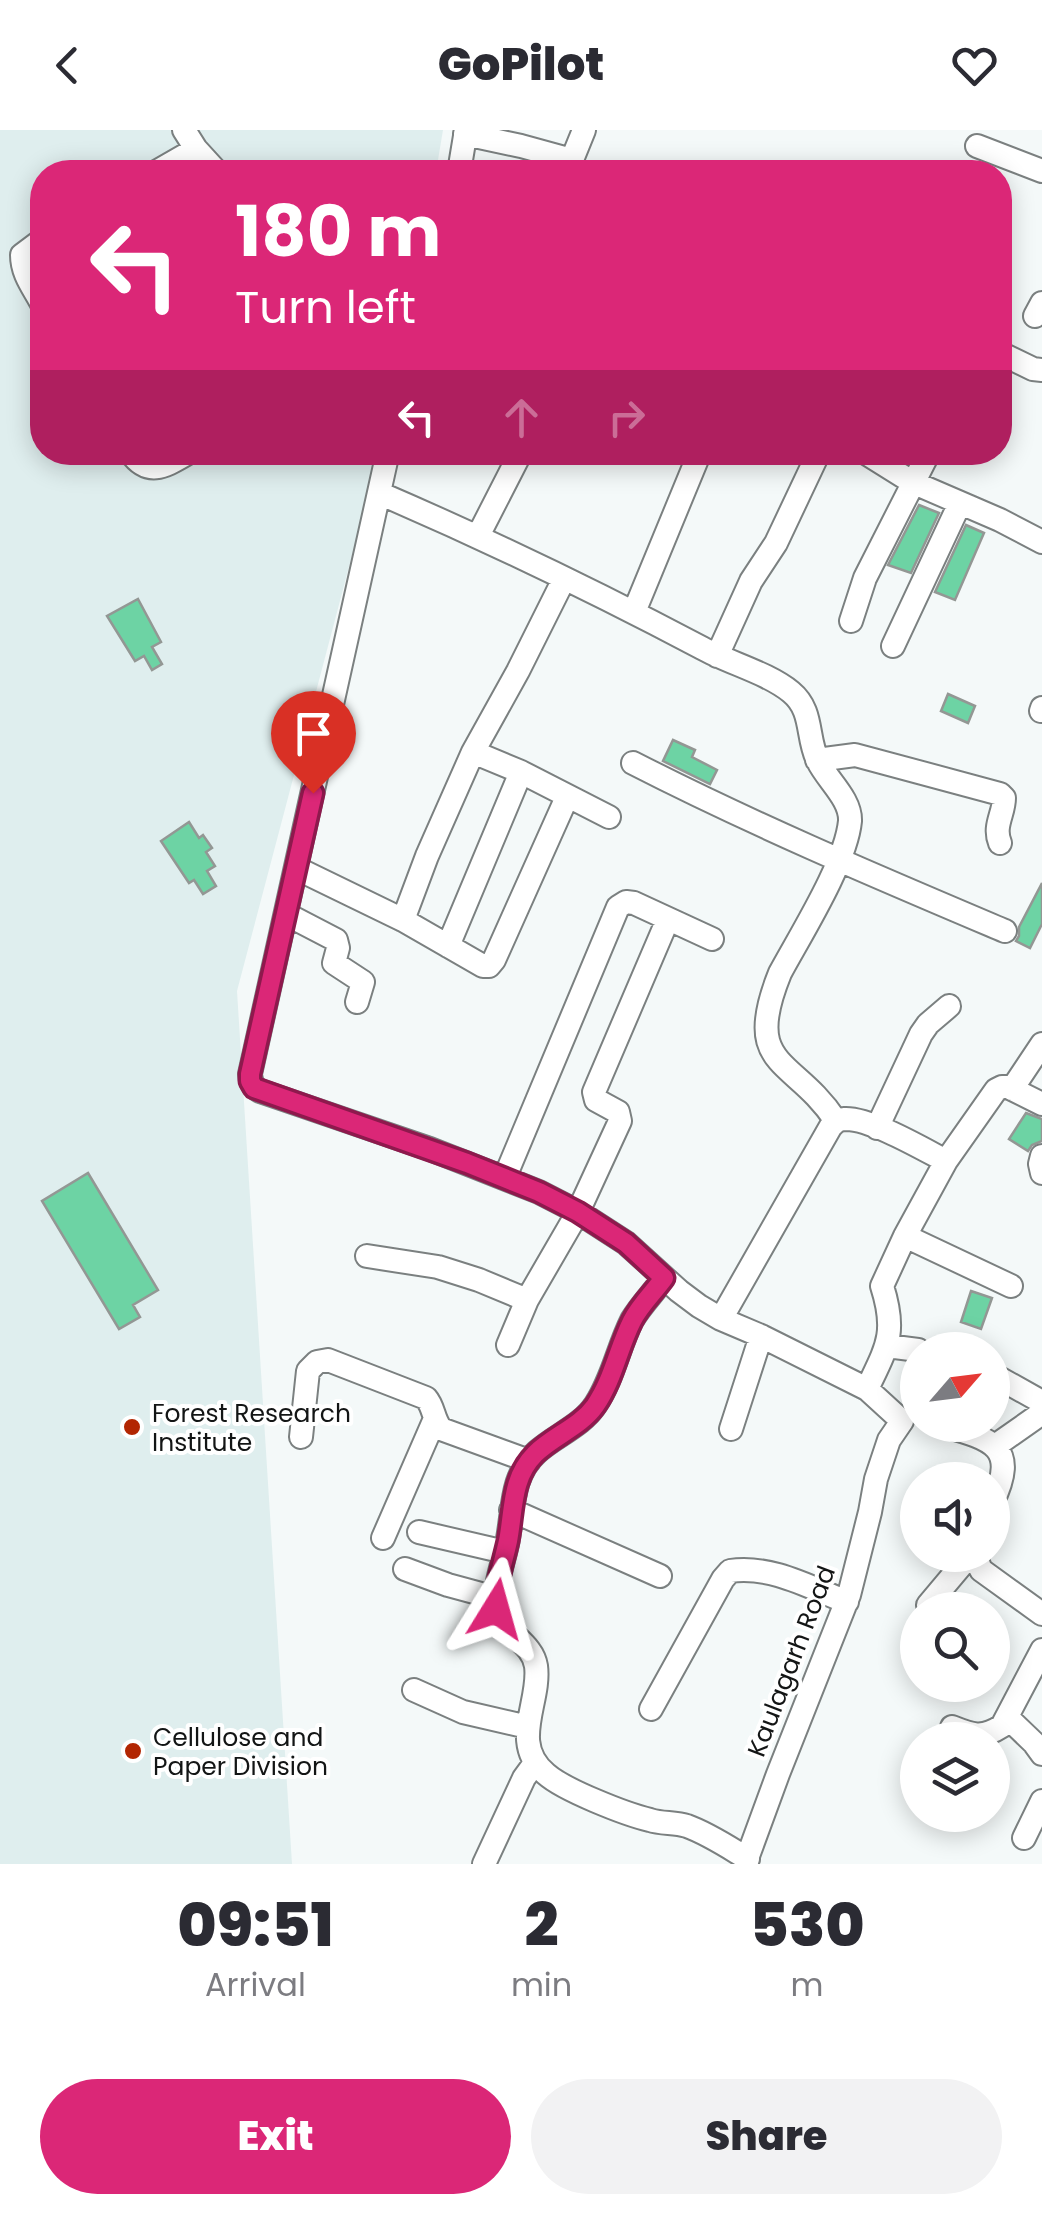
<!DOCTYPE html>
<style>
body{margin:0;font-family:Poppins,sans-serif;background:#f2f2f3;color:#2b2b33;height:100vh;display:flex;flex-direction:column;font-size:38px;white-space:nowrap}
*{box-sizing:border-box;margin:0}
p{font-size:32px;color:#7c7c81}
.icon{flex:none;width:55px;height:55px;fill:none;stroke:currentColor;stroke-width:2;stroke-linecap:round;stroke-linejoin:round}
.map{position:relative;height:1734px;overflow:hidden}
.side{display:flex;flex-direction:column;background:#fff;flex:1}
.side>*{flex:none}
.hud{position:absolute;left:30px;top:30px;width:982px;height:305px;border-radius:40px;box-shadow:0 5px 25px #0003;background:#db2777;color:#fff;overflow:hidden}
.needle{width:65px;rotate:62deg}
.fabs{position:absolute;left:900px;top:1202px;display:grid;gap:20px}
.fabs a{display:grid;place-items:center;width:110px;height:110px;border-radius:50%;background:#fff;box-shadow:0 5px 25px #0003;font-size:50px}
.pin{position:absolute;display:grid;place-items:center;width:85px;height:85px;color:#fff;margin:-102px -42px;border-radius:50% 50% 50% 0;rotate:-45deg;box-shadow:0 0 10px #0007}
.pin .icon{rotate:45deg}
.me{position:absolute;width:110px;margin:-55px;rotate:8deg;stroke-linejoin:round;filter:drop-shadow(0 0 8px #0008)}
.turn{display:flex;align-items:center;gap:35px;height:210px;padding:0 40px;font-size:45px}
.turn .icon{width:130px;height:130px;stroke-width:2.5}
.turn b{display:block;font-size:70px;line-height:85px}
.lanes{display:flex;align-items:center;height:95px;padding:0 40px;background:#0003;justify-content:center;gap:50px;direction:ltr}
.lanes .off{opacity:.35}
.eta{display:flex;justify-content:space-evenly;align-items:center;height:170px;text-align:center}
.eta b{font-size:60px;font-weight:800;line-height:70px}
.button{display:flex;gap:20px;margin-top:auto;padding:20px 40px}
.button a{flex:1;height:115px;border-radius:60px;background:#db2777;color:#fff;font-size:40px;font-weight:800;line-height:115px;text-align:center}
.button a+a{background:#f2f2f3;color:#2b2b33}
header{display:flex;justify-content:space-between;align-items:center;height:130px;padding:0 40px;background:#fff;font-size:45px;font-weight:800}
.map>svg:first-child{display:block}
</style>
<header><svg class="icon" aria-label="back" viewBox="0 0 24 24"><path d="M15 5l-7 7 7 7"/></svg>GoPilot<svg class="icon" aria-label="heart" viewBox="0 0 24 24"><path d="M12 20l-8-8c-3-5 5-10 8-4 3-6 11-1 8 4z"/></svg></header>
<div class="map">
<svg width="1042" height="1734" viewBox="0 0 1042 1734">
<rect width="100%" height="100%" fill="#f4f9f9"/>
<path fill="#dfeeee" d="M0 0H443L436 42H42V322L379 323 237 861 292 1734H0Z"/>
<path fill="#6dd3a4" stroke="#939794" stroke-width="2.5" d="M919 375 939 383 911 443 888 435Z
M966 395 984 403 955 470 935 462Z
M138 469 161 512 152 517 162 534 152 540 144 526 135 531 107 486Z
M948 564 975 576 968 593 941 581Z
M673 610 695 620 692 627 717 640 710 654 663 631Z
M189 692 199 708 203 705 212 718 206 722 215 736 207 741 216 756 203 764 194 750 189 753 161 711Z
M1042 753V794L1030 818 1016 811 1019 806V797Z
M1026 983 1042 989V1011L1032 1015 1028 1021 1009 1009Z
M88 1043 158 1160 133 1175 140 1187 119 1199 42 1071Z
M971 1161 992 1168 981 1199 961 1192Z"/>
<g fill="none" stroke-linecap="round" stroke-linejoin="round">
<defs>
<path id="minor" d="M184 0 196 19 217 42
M465 4 521 16 572 30
M977 16 1042 41
M156 42 196 19
M459 42 466 0
M567 42 584 0
M42 110 22 125C22 144 33 157 42 174
M1035 186 1042 173
M1000 223 1033 239 1042 240
M130 322C149 349 167 335 190 322
M388 322 250 944C251 953 253 957 260 961L430 1019 539 1062 578 1082 626 1113 679 1161 699 1176 721 1189 761 1206 867 1259 902 1291
M864 322 912 352 1000 390 1042 412
M379 363C488 410 596 462 702 518 729 533 768 543 791 562 814 581 806 607 818 631 827 650 851 669 850 691 846 733 801 804 780 843 741 939 794 927 836 991
M478 406 521 322
M634 482 700 322
M851 491 865 448 929 322
M893 516 960 373
M717 526 751 451 776 413 819 322
M1041 581 1042 578
M473 622 521 642 609 687
M817 630 855 625 1000 664 1004 668C1004 684 993 696 1000 713
M633 633C754 695 880 748 1005 801
M296 738 403 790 483 836H489L494 830 567 667
M286 784 336 810 338 818 334 833 363 852 357 872
M403 790 427 726 473 622 518 541 564 449
M448 816 521 642
M1012 959 1042 914
M877 998 921 904 928 894 949 876
M1042 1026 1040 1034 1042 1043
M505 1047 618 777 626 772 634 773 712 809
M905 1106 1011 1156
M367 1126 438 1137 479 1150 527 1170
M664 1148C654 1162 641 1175 632 1190 618 1218 613 1248 596 1274 582 1296 556 1305 537 1322 510 1346 514 1381 507 1414 503 1433 495 1454 496 1473 498 1502 532 1510 536 1536 541 1572 509 1613 546 1644 564 1660 625 1684 650 1690 662 1694 675 1692 687 1696 709 1704 728 1717 748 1729
M721 1189 831 996C837 991 837 990 845 989 870 988 923 1019 946 1031
M508 1215 527 1170 578 1082 620 991 618 982 596 970 594 962 668 789
M887 1216 918 1220
M992 1244 1042 1272
M867 1259C887 1217 897 1203 882 1156L905 1106 946 1031 996 960 1002 957H1008L1042 974
M941 1295C991 1309 1020 1316 992 1373
M731 1299 761 1206
M301 1307 308 1241 317 1232 328 1230 426 1268C434 1277 433 1289 441 1299L529 1331
M995 1316 1042 1283
M511 1380 660 1446
M419 1402 505 1422
M383 1408 434 1291
M975 1425 981 1440 1042 1484
M405 1439 448 1455 496 1468
M928 1475 970 1425
M414 1560 463 1582 528 1597
M651 1579 723 1449 730 1441C771 1435 809 1457 847 1472
M1007 1587 1034 1613 1042 1624
M952 1597C972 1605 982 1609 1002 1596L1042 1520
M1024 1708 1042 1671
M484 1734 524 1648 535 1633
M745 1734 778 1644 849 1465 870 1382 876 1349 889 1310 902 1291"/>
</defs>
<use href="#minor" stroke="#7b8080" stroke-width="26"/>
<use href="#minor" stroke="#fff" stroke-width="22"/>
</g>
<g fill="none" stroke-linecap="round" stroke-linejoin="round">
<defs>
<path id="route" d="M313 663 250 944V951L254 958 467 1033 539 1062 578 1082 626 1113 664 1148C654 1162 640 1175 632 1191 618 1219 613 1250 595 1276 580 1297 553 1306 535 1324 511 1348 514 1380 508 1411 503 1434 495 1455 496 1479"/>
</defs>
<use href="#route" stroke="#8e194d" stroke-width="25"/>
<use href="#route" stroke="#db2777" stroke-width="18"/>
</g>
<g fill="#b22602" stroke="#fff" stroke-width="4">
<circle cx="132" cy="1297" r="10"/>
<circle cx="133" cy="1621" r="10"/>
</g>
<g text-anchor="middle" stroke-width="8" stroke-linejoin="round" paint-order="stroke">
<g font-size="25" fill="#131515" stroke="#fff" text-anchor="start">
<text x="152" y="1292">Forest Research<tspan x="152" dy="29">Institute</tspan></text>
<text x="153" y="1616">Cellulose and<tspan x="153" dy="29">Paper Division</tspan></text>
</g>
<g font-size="25" fill="#131515" stroke="#fff">
<text transform="translate(791 1531) rotate(-69)" y="9">Kaulagarh Road</text>
</g>
</g>
</svg>
<div class="fabs">
<a><svg class="needle" viewBox="-14 -14 28 28"><path d="M0-13l5 13h-10z" fill="#e53935"/><path d="M0 13l5-13h-10z" fill="#7c7c81"/></svg></a>
<a><svg class="icon" aria-label="sound" viewBox="0 0 24 24"><path d="M4 9h4l5-4v14l-5-4H4zM17 9q2 3 0 6"/></svg></a>
<a><svg class="icon" aria-label="search" viewBox="0 0 24 24"><circle cx="10" cy="10" r="6"/><path d="M15 15l6 6"/></svg></a>
<a><svg class="icon" aria-label="layers" viewBox="0 0 24 24"><path d="M12 4l9 5-9 5-9-5zM3 14l9 5 9-5"/></svg></a>
</div>
<div class="pin" style="left:313px;top:663px;background:#d93025"><svg class="icon" aria-label="arrive" viewBox="0 0 24 24"><path d="M6 21V4h12l-3 4 3 4H6"/></svg></div>
<svg class="me" style="left:496px;top:1479px" viewBox="-20 -20 40 40"><path d="M0-17L14 15 0 8-14 15z" fill="#db2777" stroke="#fff" stroke-width="4"/></svg>
<div class="hud">
<div class="turn"><svg class="icon" aria-label="left" viewBox="0 0 24 24"><path d="M17 20v-9H6M10 6l-5 5 5 5"/></svg><div><b>180 m</b>Turn left</div></div>
<div class="lanes"><svg class="icon" aria-label="left" viewBox="0 0 24 24"><path d="M17 20v-9H6M10 6l-5 5 5 5"/></svg><svg class="icon off" aria-label="ahead" viewBox="0 0 24 24"><path d="M12 20V5M6 11l6-6 6 6"/></svg><svg class="icon off" aria-label="right" viewBox="0 0 24 24"><path d="M7 20v-9h11M14 6l5 5-5 5"/></svg></div>
</div>
</div>
<section class="side">
<div class="eta">
<div><b>09:51</b><p>Arrival</p></div>
<div><b>2</b><p>min</p></div>
<div><b>530</b><p>m</p></div>
</div>
<div class="button"><a>Exit</a><a>Share</a></div>
</section>
